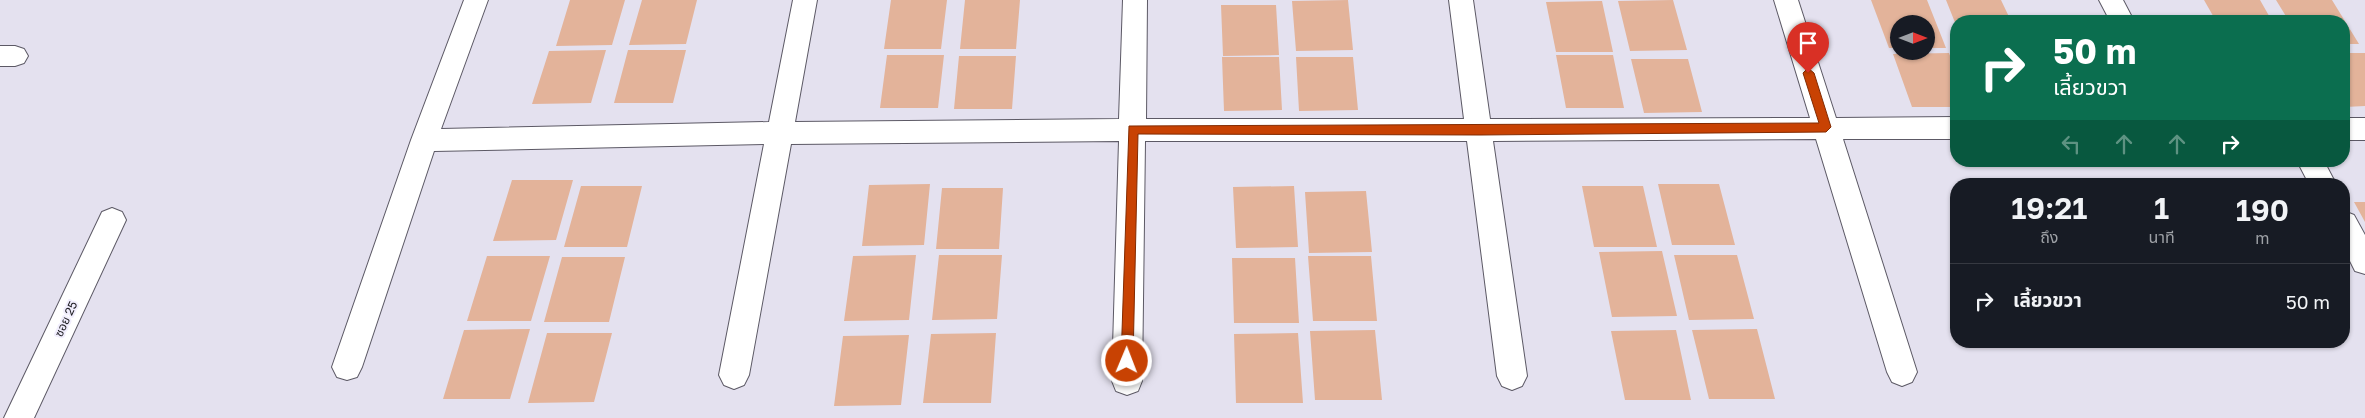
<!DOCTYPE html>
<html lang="th">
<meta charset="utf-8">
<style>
body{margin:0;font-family:"Golos Text","Noto Sans Thai",sans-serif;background:#242831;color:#f1f3f6;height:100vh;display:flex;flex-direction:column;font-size:19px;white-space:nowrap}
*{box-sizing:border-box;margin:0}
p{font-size:16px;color:#9ea1a6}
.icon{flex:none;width:28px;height:28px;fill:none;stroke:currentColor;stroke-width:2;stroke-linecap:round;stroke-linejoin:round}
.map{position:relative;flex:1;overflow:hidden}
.details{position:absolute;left:1950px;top:178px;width:400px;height:170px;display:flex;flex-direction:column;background:#171b24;border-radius:20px;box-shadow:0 1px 4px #0004}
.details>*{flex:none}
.banner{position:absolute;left:1950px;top:15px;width:400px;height:152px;border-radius:20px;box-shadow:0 1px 4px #0004;background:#0b6e4f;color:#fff;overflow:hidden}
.needle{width:32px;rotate:90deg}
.buttons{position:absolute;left:1890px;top:15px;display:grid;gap:10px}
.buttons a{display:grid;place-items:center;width:45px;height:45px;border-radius:50%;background:#171b24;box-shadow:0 1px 4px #0004;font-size:25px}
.pin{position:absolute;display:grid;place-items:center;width:42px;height:42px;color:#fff;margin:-51px -21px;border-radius:50% 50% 50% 0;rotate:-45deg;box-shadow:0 0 5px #0007}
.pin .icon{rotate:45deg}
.me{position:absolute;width:55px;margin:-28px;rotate:1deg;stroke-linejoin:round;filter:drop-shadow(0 0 4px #0008)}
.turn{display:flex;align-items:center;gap:18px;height:105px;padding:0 20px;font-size:22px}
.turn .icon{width:65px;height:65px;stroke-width:2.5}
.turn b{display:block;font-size:35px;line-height:42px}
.lanes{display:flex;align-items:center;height:48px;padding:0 20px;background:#0003;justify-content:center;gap:25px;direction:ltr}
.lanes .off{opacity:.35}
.eta{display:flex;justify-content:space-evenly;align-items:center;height:85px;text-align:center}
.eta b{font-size:30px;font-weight:600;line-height:35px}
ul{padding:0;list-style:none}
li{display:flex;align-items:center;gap:15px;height:75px;padding:0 20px;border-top:1px solid #363941}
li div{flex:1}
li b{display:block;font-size:19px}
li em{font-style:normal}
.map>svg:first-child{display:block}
</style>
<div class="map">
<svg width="2365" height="418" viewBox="0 0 2365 418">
<rect width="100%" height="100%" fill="#e4e1ef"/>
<path fill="#e3b39a" d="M570 0H625L612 45 556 46Z
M642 0H697L686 44 629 45Z
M891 0H947L941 49H884Z
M965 0H1020L1016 49H960Z
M1348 0 1353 50 1296 51 1292 1Z
M1673 0 1687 50 1630 51 1618 1Z
M1871 0H1927L1946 48H1926V24H1899V48H1889Z
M1946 0H2001L2011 21H1956V25Z
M2204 0H2260L2272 21H2216Z
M2276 0H2332L2359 44H2344V21H2289Z
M1602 1 1613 52H1556L1546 2Z
M1221 5H1276L1279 55 1223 56Z
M606 50 591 103 532 104 549 51Z
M628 50H686L673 103H614Z
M1949 53 1956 72V107H1912L1893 54Z
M2344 53H2365V106L2345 107 2344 105Z
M887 55H944L938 108H880Z
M1556 55H1613L1624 108H1566Z
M959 56H1016L1012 109H954Z
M1222 57H1279L1282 110 1224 111Z
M1296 57H1353L1358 110 1299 111Z
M1631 59H1688L1702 112 1644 113Z
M512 180H573L556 240 493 241Z
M930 184 924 245 862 246 869 185Z
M1658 184H1719L1735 245H1672Z
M581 186H642L627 247H564Z
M1294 186 1298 247 1236 248 1233 187Z
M1582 186H1643L1657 247H1594Z
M942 188H1003L999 249H936Z
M1366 191 1372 252 1309 253 1305 192Z
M2354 202H2365V222Z
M1662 251 1677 316 1612 317 1599 252Z
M916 255 909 320 844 321 853 256Z
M939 255H1002L997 319 932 320Z
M1674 255H1737L1754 319 1689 320Z
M487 256H550L531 321H467Z
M1308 256H1371L1377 321H1313Z
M562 257H625L609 322H544Z
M1232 258H1295L1299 323H1234Z
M530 329 510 399H443L464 330Z
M1757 329 1775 399H1709L1692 330Z
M1375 330 1382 400H1315L1310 331Z
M1676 330 1691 400H1625L1611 331Z
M547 333H612L594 402 528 403Z
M996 333 991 403H923L931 334Z
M1298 333 1303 403H1236L1234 334Z
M909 335 901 405 834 406 843 336Z"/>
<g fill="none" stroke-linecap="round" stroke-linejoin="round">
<defs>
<path id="minor" d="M464 0H488L441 129 769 122 793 0H817L795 122 1119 119 1123 0H1147L1146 119H1464L1449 0H1473L1490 119 1810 118 1774 0H1798L1836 118 1956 117V139H1843L1917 372 1912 382 1902 386 1892 382 1887 372 1816 139 1493 141 1527 376 1522 386 1512 390 1502 386 1497 376 1467 141H1145L1142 381 1138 391 1127 395 1116 391 1112 381 1119 141 791 144 749 375 744 385 734 389 724 385 719 375 764 144 434 151 362 367 357 377 347 380 337 377 332 367 411 140Z
M2099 0H2123L2134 21H2110Z
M0 46H15L24 49 28 56 24 63 15 66H0Z
M2344 118H2365V140H2344Z
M2297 161H2324L2336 184H2309Z
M112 208 122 212 126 220 34 418H4L102 212Z
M2344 211 2354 215 2365 235V274L2355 271 2344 249Z"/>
</defs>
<use href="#minor" stroke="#5c5965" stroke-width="2"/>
<use href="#minor" fill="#fff" fill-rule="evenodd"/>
</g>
<path fill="#c84203" stroke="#822b02" d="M1808 68 1814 73 1831 127 1826 132 1480 135 1138 134 1133 361 1132 365 1127 367 1123 365 1121 361 1129 126 1819 123 1803 73Z"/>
<g text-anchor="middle" stroke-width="4" stroke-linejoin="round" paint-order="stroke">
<g font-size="12" fill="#242328" stroke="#f1eefd">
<text transform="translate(66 319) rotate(-65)" y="4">ซอย 25</text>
</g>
</g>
</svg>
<div class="buttons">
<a><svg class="needle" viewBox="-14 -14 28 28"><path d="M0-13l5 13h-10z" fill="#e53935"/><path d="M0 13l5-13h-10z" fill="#9ea1a6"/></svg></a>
</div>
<div class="pin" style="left:1808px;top:73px;background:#d93025"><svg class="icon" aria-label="arrive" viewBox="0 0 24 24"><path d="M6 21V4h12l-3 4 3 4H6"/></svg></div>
<svg class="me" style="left:1127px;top:361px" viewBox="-20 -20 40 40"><circle r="17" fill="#c84203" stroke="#fff" stroke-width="3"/><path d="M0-11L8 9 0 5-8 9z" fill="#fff"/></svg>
<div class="banner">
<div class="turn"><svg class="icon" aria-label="right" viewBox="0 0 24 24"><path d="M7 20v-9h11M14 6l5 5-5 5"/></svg><div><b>50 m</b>เลี้ยวขวา</div></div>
<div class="lanes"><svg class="icon off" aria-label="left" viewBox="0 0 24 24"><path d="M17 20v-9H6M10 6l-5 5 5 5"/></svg><svg class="icon off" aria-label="ahead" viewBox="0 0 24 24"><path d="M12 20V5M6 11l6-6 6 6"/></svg><svg class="icon off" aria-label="ahead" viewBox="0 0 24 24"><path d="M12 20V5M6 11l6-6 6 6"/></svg><svg class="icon" aria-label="right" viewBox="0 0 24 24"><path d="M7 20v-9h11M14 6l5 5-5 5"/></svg></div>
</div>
<section class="details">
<div class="eta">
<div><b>19:21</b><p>ถึง</p></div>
<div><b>1</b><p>นาที</p></div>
<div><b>190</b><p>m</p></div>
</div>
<ul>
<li><svg class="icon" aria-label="right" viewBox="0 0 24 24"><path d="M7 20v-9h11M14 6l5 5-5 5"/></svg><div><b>เลี้ยวขวา</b></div><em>50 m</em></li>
</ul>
</section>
</div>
